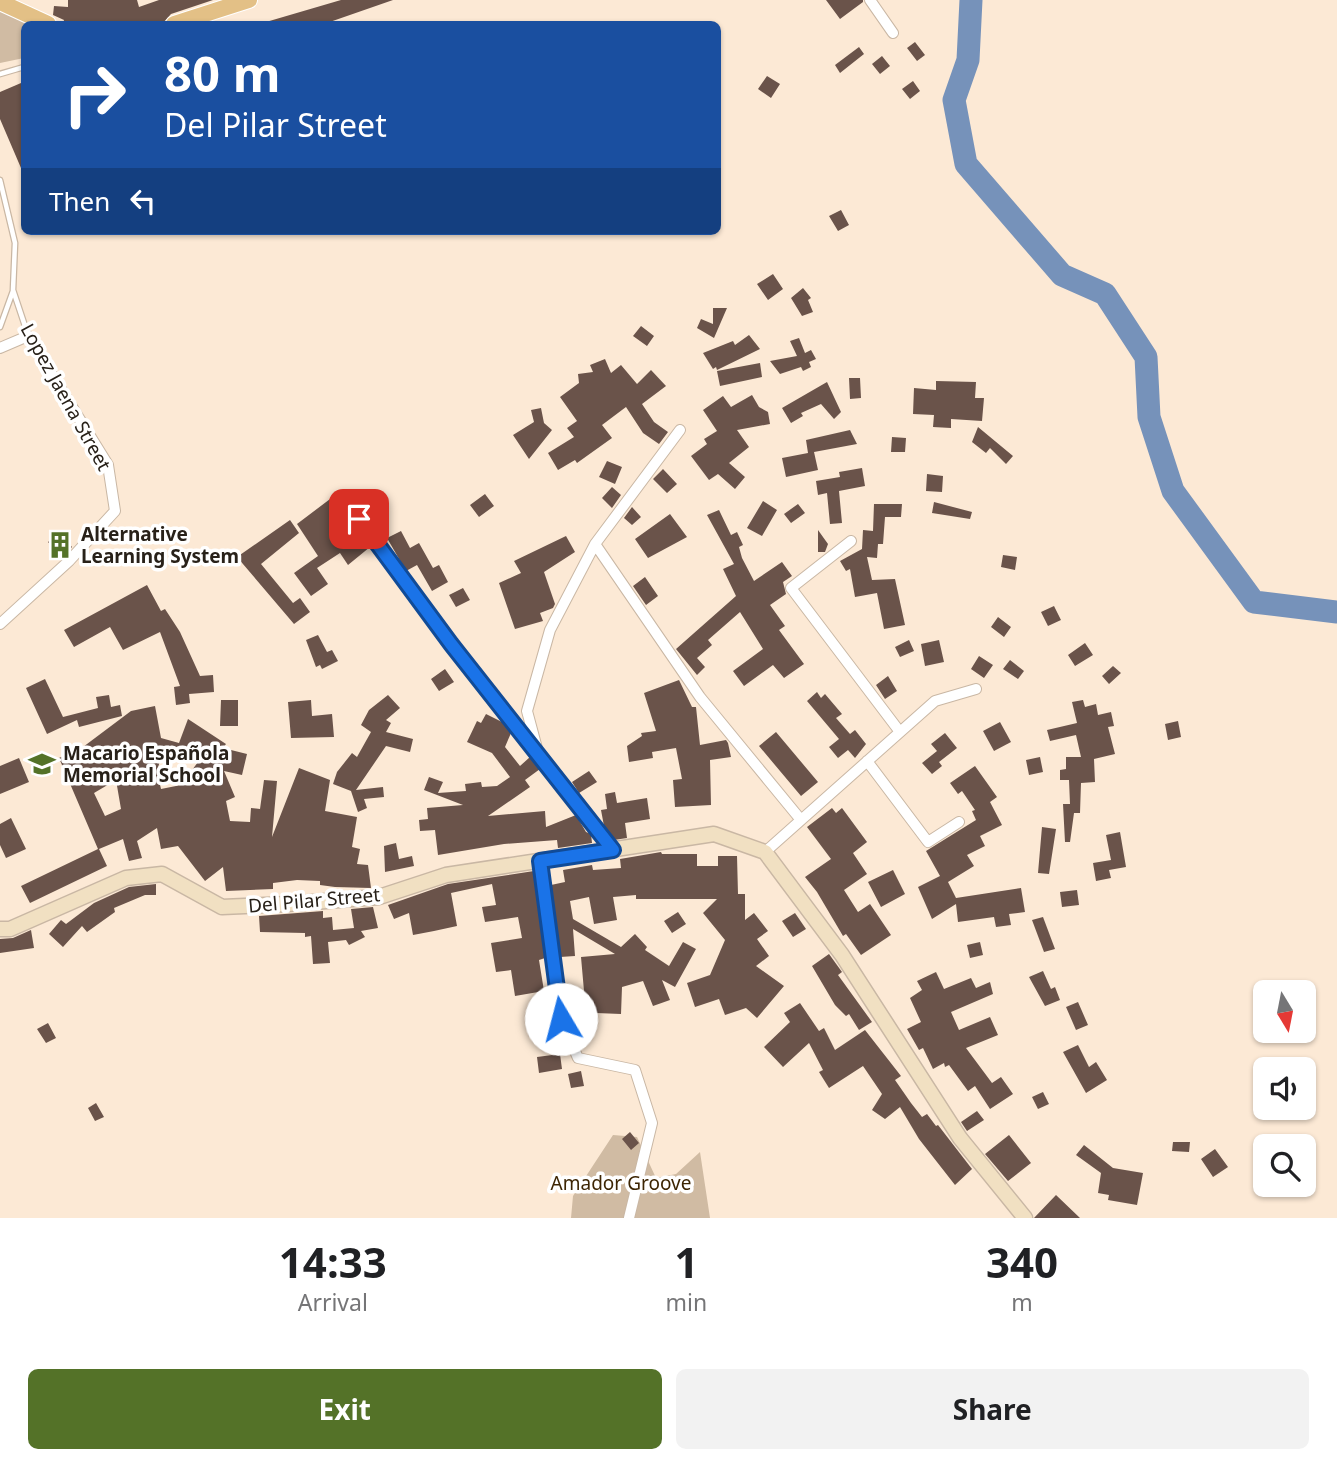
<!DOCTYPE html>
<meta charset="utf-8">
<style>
body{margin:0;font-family:"Noto Sans",sans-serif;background:#f2f2f2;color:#202124;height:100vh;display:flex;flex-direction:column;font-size:26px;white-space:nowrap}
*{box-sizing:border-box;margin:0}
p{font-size:23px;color:#757577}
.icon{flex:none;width:38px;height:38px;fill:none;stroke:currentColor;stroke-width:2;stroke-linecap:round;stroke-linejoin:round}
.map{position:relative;height:1218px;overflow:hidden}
.panel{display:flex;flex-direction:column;background:#fff;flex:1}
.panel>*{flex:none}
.top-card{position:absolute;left:21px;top:21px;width:700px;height:214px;border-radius:10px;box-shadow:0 2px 5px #0004;background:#1a4fa0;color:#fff;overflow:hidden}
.needle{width:46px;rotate:170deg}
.tools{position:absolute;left:1253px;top:980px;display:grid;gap:14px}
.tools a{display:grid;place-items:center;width:63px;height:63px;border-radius:10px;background:#fff;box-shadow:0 2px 5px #0004;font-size:35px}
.pin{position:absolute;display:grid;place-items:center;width:60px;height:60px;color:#fff;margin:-30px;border-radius:14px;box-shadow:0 4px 10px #0006}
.me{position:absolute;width:77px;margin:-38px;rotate:352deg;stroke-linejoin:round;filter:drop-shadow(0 0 5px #0008)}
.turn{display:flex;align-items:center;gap:24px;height:147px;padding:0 28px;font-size:32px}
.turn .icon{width:91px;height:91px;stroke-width:2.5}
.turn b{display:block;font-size:49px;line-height:60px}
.then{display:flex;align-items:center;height:66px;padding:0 28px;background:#0003;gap:14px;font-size:26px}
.eta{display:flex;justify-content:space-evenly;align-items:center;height:119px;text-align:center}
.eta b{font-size:42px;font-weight:700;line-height:49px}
.cta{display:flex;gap:14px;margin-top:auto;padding:14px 28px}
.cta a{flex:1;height:80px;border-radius:10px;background:#547228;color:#fff;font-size:28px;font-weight:700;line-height:80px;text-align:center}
.cta a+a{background:#f2f2f2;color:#202124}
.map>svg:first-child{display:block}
</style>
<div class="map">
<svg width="1337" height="1218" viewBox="0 0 1337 1218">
<rect width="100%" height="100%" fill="#fce9d5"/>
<path fill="#d0bba3" d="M0 11 27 24H24V58L0 63Z
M613 1135 637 1137 656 1178 676 1174 700 1152 710 1218H571L573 1196Z"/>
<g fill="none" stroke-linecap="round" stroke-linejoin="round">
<path stroke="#7692ba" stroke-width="23" d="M971 0 968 60 954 100 966 164 1062 275 1105 294 1146 357 1149 417 1173 491 1254 602 1337 612"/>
</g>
<path fill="#6a534a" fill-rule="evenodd" d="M68 0H137L139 7 159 0H213L171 14 162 24H63L64 20 53 15 54 6 68 7Z
M341 0H393L324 24H266V22Z
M826 0H863V2L840 19Z
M915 42 925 55 917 61 907 48Z
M859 47 864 54 840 73 835 65Z
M882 56 890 66 880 74 872 64Z
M767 76 780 84 771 98 758 89Z
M913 81 920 91 910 99 902 89Z
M21 83 24 92V175L0 119V92Z
M841 210 849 225 838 231 829 216Z
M773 274 783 289 768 300 757 284Z
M803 288 811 298 808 300 813 312 802 316 791 298Z
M713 308H727L714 338 697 328 701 319 713 324Z
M641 326 654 336 647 346 633 336Z
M749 335 760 349 717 370 716 367 713 369 703 353 733 341 735 345Z
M799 338 805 353 811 350 816 359 809 362 811 367 803 371 801 367 780 374 770 361 797 356 790 341Z
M605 359 611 373 621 365 637 384 651 370 666 386 642 404 654 422 668 432 659 444 643 433 626 407 602 425 612 438 577 463 575 460 558 470 548 453 574 437 567 428 577 421 560 397 579 383 578 374 593 372 590 365Z
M760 363 762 377 720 386 717 371Z
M849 378H860L861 398 850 399Z
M936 381 976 382 975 398H984L982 421 951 419V428L933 427 934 415 913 414 914 388 936 390Z
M827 382 841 412 834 419 821 404 801 413 803 416 791 423 782 408Z
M752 395 759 407 768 412 770 424 737 430 749 447 729 463 745 477 735 489 718 474 709 480 691 456 707 444 704 439 717 431 703 410 723 396 731 407Z
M541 408 544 423 552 430 529 459 513 435 534 422 531 410Z
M978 427 1013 456 1006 464 990 448 986 453 972 442Z
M850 430 857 444 814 452 818 470 786 477 782 458 808 453 806 440Z
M892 437 906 438 905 452H891Z
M607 461 622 467 615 484 599 477Z
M862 468 865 486 839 491 842 523 830 524 827 493 818 495 816 481 840 477 839 472Z
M663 469 677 484 667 493 653 479Z
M927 474 943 476 942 492 926 491Z
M612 487 621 495 612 508 602 498Z
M338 493 345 504 342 506 370 547 348 565 340 553 317 568 328 584 311 596 294 573 318 556 297 524Z
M485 494 494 506 479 517 470 505Z
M763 501 777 510 762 536 747 528Z
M934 502 972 512 970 519 932 513Z
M798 504 805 513 791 523 784 514Z
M874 504H902L901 517H885L883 544H878L877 558 867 557 872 580 895 579 905 625 884 629 877 593 855 597 850 569 846 571 840 561 862 549 863 530 873 531Z
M632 507 641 517 632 525 624 518Z
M719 510 731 535 737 532 743 545 739 547 742 558 754 581 782 562 792 576 783 582 786 594 770 605 785 626 779 630 804 664 784 678 773 665 744 686 733 671 763 649 740 612 708 640 712 645 697 658 705 667 697 675 676 649 736 596 723 569 734 564 707 515Z
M670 514 687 537 648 558 635 539Z
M290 520 299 533 261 564 293 603 300 598 310 612 294 624 237 557Z
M818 530 828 544 825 552H818Z
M401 531 410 548 419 543 433 568 439 565 448 582 432 591 417 565 406 571 387 538Z
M60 532 72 547 61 558 48 542Z
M566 536 575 552 544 572 555 604 553 608 540 613 543 621 515 629 499 583 521 573 514 561Z
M1003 555 1017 557 1015 570 1001 567Z
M645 577 658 596 646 605 633 586Z
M147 585 161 611 165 609 180 632 200 676 213 675 214 692 189 694 190 703 176 705 174 687 180 686 160 632 123 650 110 627 74 647 64 630Z
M463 588 470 600 456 607 449 595Z
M1054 606 1061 620 1048 626 1041 612Z
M998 617 1011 627 1004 637 991 627Z
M318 635 327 652 332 650 338 661 322 669 320 665 316 667 306 640Z
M909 640 914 651 900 657 895 647Z
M939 640 944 662 925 666 921 644Z
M1085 643 1093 655 1075 666 1068 655Z
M979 656 993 665 984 678 971 669Z
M1010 660 1024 671 1018 679 1003 669Z
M1113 666 1121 673 1109 684 1102 676Z
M445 669 454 682 439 691 431 679Z
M888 676 897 691 885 699 876 685Z
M45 679 63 717 98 708 96 697 109 695 111 707 120 705 122 716 79 727 77 720 47 734 26 688Z
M679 680 692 707H696L700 745 726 740 728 743 731 757 710 760 711 805 675 807 673 780 682 779 676 748 652 752 653 758 629 762 627 746 642 736 641 733 656 731 644 693Z
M817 692 821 698 825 694 842 714 836 718 850 734 855 730 866 744 855 758 848 750 838 758 829 747 839 739 807 701Z
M388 695 400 708 386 720 391 723 386 732 413 739 410 752 386 746 356 790 383 787 384 797 364 799 367 808 358 812 351 791 333 784 337 772 352 753 357 757 371 732 361 725 369 710Z
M221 700H238V726H220Z
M311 700 312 716 332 714 334 737 291 738 288 702Z
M1083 700 1085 707 1096 704 1098 715 1111 712 1114 726 1108 727 1115 754 1094 759 1095 782 1081 783 1080 813H1074L1070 842H1065L1063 804H1070L1069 780H1060V770L1066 769V757H1081L1076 735 1050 741 1047 730 1077 723 1072 702Z
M155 706 161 738 179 743 188 719 226 744 223 748 247 754 242 775 224 771 235 797 226 801 230 821 250 822 251 808 260 809 264 780 277 781 272 837 299 768 330 780 325 811 357 817 352 847 360 849 357 864 368 865 371 888 335 887 320 885V881L297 880 273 883V889L226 891 223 867 205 881 178 846 161 849 157 828 137 841 142 858 129 861 123 839 99 849 107 866 30 903 21 886 98 849 59 758 83 747 131 711ZM164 747 198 762 181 785 161 789 157 771ZM116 780 121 809 105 816 94 793Z
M486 714 502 722 511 733 505 747 520 766 530 757 540 769 525 780 530 787 488 816 545 811 546 827 576 815 586 832 591 834 592 843 558 848 557 840 504 844 438 855 435 830 420 831 419 820 428 819 427 808 463 805 424 790 429 777 443 782 438 793 466 791 465 784 481 782 482 787 497 786 510 777 492 753 467 742 477 721 481 723Z
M1178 721 1181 737 1168 740 1165 724Z
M1000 722 1011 742 994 751 983 731Z
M776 732 818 782 801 796 759 746Z
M945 733 957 748 939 762 942 766 932 774 922 763 937 751 931 744Z
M1040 757 1043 772 1029 775 1026 760Z
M19 758 29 782 0 794V766Z
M975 766 997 797 990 802 1002 825 980 836 985 846 967 855 974 866 948 882 956 898 1021 888 1025 912 1009 914 1011 925 996 927 994 917 958 922 956 904 932 919 918 887 940 876 926 851 976 820 972 811 975 810 962 791 958 794 950 783Z
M589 771 597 782 579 793 572 782Z
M615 792 617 803 647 798 650 819 625 823 627 838 614 840 604 826 601 810 607 809 605 794Z
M832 808 836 813 842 808 867 842 853 853 867 874 844 890 858 912 870 904 891 935 861 955 846 934 843 936 817 892 805 877 831 859 807 827Z
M11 818 26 849 6 858 0 845V824Z
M1042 827 1056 829 1049 874 1038 873Z
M1120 832 1126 867 1109 870 1111 878 1096 881 1093 863 1111 860 1106 835Z
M396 843 399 859 412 856 414 866 385 872 384 846Z
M661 852 662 854H697V866H718V856H737L738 894H745V920L754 913 768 931 757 939 769 956 756 966 784 986 757 1018 746 1008 725 1015 719 999 695 1007 687 983 710 975 725 940 703 913 717 899H636V895L613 897 617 920 594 924 589 897 570 901 573 919 621 947 635 934 647 947 645 950 669 966 683 942 696 949 675 987 662 980 670 1000 653 1006 643 981 622 987 621 1014 596 1013V1017L569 1020 567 992 584 991 581 957 615 954 573 929 575 956 560 957 551 885 565 882 563 870 592 865 593 870 621 868 620 859Z
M893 870 905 894 881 907 868 882Z
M534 871 545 958 539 960 544 991 515 996 511 970 496 972 491 943 522 938 518 917 485 922 482 907 496 905 492 884 451 893 457 926 434 931 413 935 409 913 394 919 388 905 448 884Z
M156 884V895H145L114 908 115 912 87 932 82 926 63 947 49 934 61 920 66 924 94 903 129 887Z
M1077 890 1079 905 1062 907 1060 892Z
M373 907 378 928 361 931 365 937 349 945 346 940 328 942 330 963 313 964 311 936 305 937V933L260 932 259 916 323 911V918L332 917 333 930 354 928 351 909Z
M678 912 686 924 672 933 664 921Z
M795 913 806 929 793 937 782 921Z
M1043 917 1055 949 1044 952 1032 920Z
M31 930 34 948 0 953V939L13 938Z
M980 942 983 955 970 958 967 945Z
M829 954 842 972 838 975 872 1022 859 1030 849 1014 846 1016 835 1005 812 966Z
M1043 971 1051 989 1055 987 1060 1000 1045 1006 1029 977Z
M936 972 944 989 971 978 976 988 990 982 993 994 951 1012 959 1030 990 1017 998 1035 966 1048 992 1083 1001 1077 1013 1094 990 1109 975 1086 968 1091 949 1065 945 1067 944 1063 933 1069 923 1048 919 1050 907 1029 921 1022 910 998 922 990 917 981Z
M1078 1002 1088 1025 1076 1030 1066 1007Z
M800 1003 819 1031 824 1028 835 1050 865 1030 901 1076 895 1080 911 1103 922 1117 927 1114 936 1126 938 1125 972 1169 955 1185 919 1139 900 1107 885 1119 872 1110 882 1094 863 1066 829 1088 819 1072 823 1070 809 1043 783 1067 764 1047 790 1022 784 1013Z
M48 1023 56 1038 46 1043 37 1029Z
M1078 1045 1089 1067 1096 1062 1107 1080 1086 1093 1063 1052Z
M560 1054 562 1069 539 1073 537 1057Z
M581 1071 584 1086 571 1088 568 1074Z
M1043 1092 1049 1104 1038 1109 1032 1097Z
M96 1103 104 1117 95 1121 88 1108Z
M977 1111 984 1120 967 1131 961 1122Z
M630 1132 639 1143 631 1150 622 1139Z
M1009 1135 1031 1163 1008 1181 985 1154Z
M1173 1142H1190L1189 1152 1172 1151Z
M1084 1145 1113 1168 1143 1173 1137 1205 1108 1200 1109 1195 1098 1193 1101 1173 1076 1155Z
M1215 1149 1228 1167 1213 1177 1201 1159Z
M1056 1195 1080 1218H1034Z"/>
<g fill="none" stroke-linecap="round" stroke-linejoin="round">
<defs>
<path id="lane" d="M0 74 24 67
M0 180 15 243 13 290 28 335
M0 327 13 291"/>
<path id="street" d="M870 0 893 33
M0 348 28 336 108 465 115 511 69 561 0 624
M359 519 467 665 613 850
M851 541 791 588 900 732
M595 544 700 697 801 820
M538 752 527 711 550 630 595 544 680 430
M867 761 928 842 959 822
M765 852 935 701 976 689
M540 861 561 1019 578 1058 635 1070 652 1123 629 1218"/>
<path id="secondary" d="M0 929H10L126 878 162 874 222 907 287 904 379 897 446 875 714 834 765 852 842 955 960 1138 1025 1218"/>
<path id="primary" d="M0 2 48 24
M174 24 249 0"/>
</defs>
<use href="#lane" stroke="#c9b7a4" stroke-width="7"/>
<use href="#street" stroke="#c9b7a4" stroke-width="12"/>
<use href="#secondary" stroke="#c9b7a4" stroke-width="17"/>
<use href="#primary" stroke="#fff" stroke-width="18"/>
<use href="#lane" stroke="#fff" stroke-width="4.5"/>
<use href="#street" stroke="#fff" stroke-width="10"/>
<use href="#secondary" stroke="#f1e0c2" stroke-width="14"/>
<use href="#primary" stroke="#e3c086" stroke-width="16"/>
</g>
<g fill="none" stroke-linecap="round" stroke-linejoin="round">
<defs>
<path id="route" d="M359 519 451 644 613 850 540 861 561 1019"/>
</defs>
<use href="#route" stroke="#114b97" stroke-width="18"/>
<use href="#route" stroke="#1a73e8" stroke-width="12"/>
</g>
<defs>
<symbol id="building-bare" viewBox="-9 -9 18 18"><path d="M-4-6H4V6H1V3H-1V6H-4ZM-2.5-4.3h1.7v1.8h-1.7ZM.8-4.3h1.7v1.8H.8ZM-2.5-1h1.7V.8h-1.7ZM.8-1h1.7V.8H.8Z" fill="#547228" stroke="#fff" stroke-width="2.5" paint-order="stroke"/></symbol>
<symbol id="school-bare" viewBox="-9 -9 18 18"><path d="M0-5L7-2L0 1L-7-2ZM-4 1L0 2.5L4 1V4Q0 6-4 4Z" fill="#547228" stroke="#fff" stroke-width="2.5" paint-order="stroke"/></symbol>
</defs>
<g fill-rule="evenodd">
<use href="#building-bare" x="41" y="526" width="38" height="38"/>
<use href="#school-bare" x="23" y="745" width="38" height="38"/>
</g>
<g text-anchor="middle" stroke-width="7" stroke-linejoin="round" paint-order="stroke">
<g font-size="19" fill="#282119" stroke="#fff">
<text transform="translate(66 397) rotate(61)" y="7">Lopez Jaena Street</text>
<text transform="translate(314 900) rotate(-5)" y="7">Del Pilar Street</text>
</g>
<g font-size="19" font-weight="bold" fill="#282119" stroke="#fff" text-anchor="start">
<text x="81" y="541">Alternative<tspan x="81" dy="22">Learning System</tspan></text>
<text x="63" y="760">Macario Española<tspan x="63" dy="22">Memorial School</tspan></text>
</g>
<g font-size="19" fill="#3d2503" stroke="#fff">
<text x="621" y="1190">Amador Groove</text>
</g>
</g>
</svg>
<div class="tools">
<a><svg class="needle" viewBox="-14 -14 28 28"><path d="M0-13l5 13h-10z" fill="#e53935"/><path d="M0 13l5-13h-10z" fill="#757577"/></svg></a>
<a><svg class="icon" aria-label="sound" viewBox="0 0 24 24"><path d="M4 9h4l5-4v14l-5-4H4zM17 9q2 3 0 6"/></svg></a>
<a><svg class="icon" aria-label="search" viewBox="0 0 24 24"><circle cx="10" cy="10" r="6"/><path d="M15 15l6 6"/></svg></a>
</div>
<div class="pin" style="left:359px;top:519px;background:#d93025"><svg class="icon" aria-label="arrive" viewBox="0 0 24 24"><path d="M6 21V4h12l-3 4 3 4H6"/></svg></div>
<svg class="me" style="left:561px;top:1019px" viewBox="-20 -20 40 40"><circle r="19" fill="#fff"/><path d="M0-13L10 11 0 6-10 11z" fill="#1a73e8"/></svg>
<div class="top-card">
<div class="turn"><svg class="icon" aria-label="right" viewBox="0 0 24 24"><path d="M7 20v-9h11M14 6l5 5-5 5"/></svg><div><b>80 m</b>Del Pilar Street</div></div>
<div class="then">Then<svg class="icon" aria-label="left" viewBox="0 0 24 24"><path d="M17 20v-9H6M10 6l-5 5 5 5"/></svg></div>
</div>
</div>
<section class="panel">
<div class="eta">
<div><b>14:33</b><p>Arrival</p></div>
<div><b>1</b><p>min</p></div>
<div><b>340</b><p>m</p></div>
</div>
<div class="cta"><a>Exit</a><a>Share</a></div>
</section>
